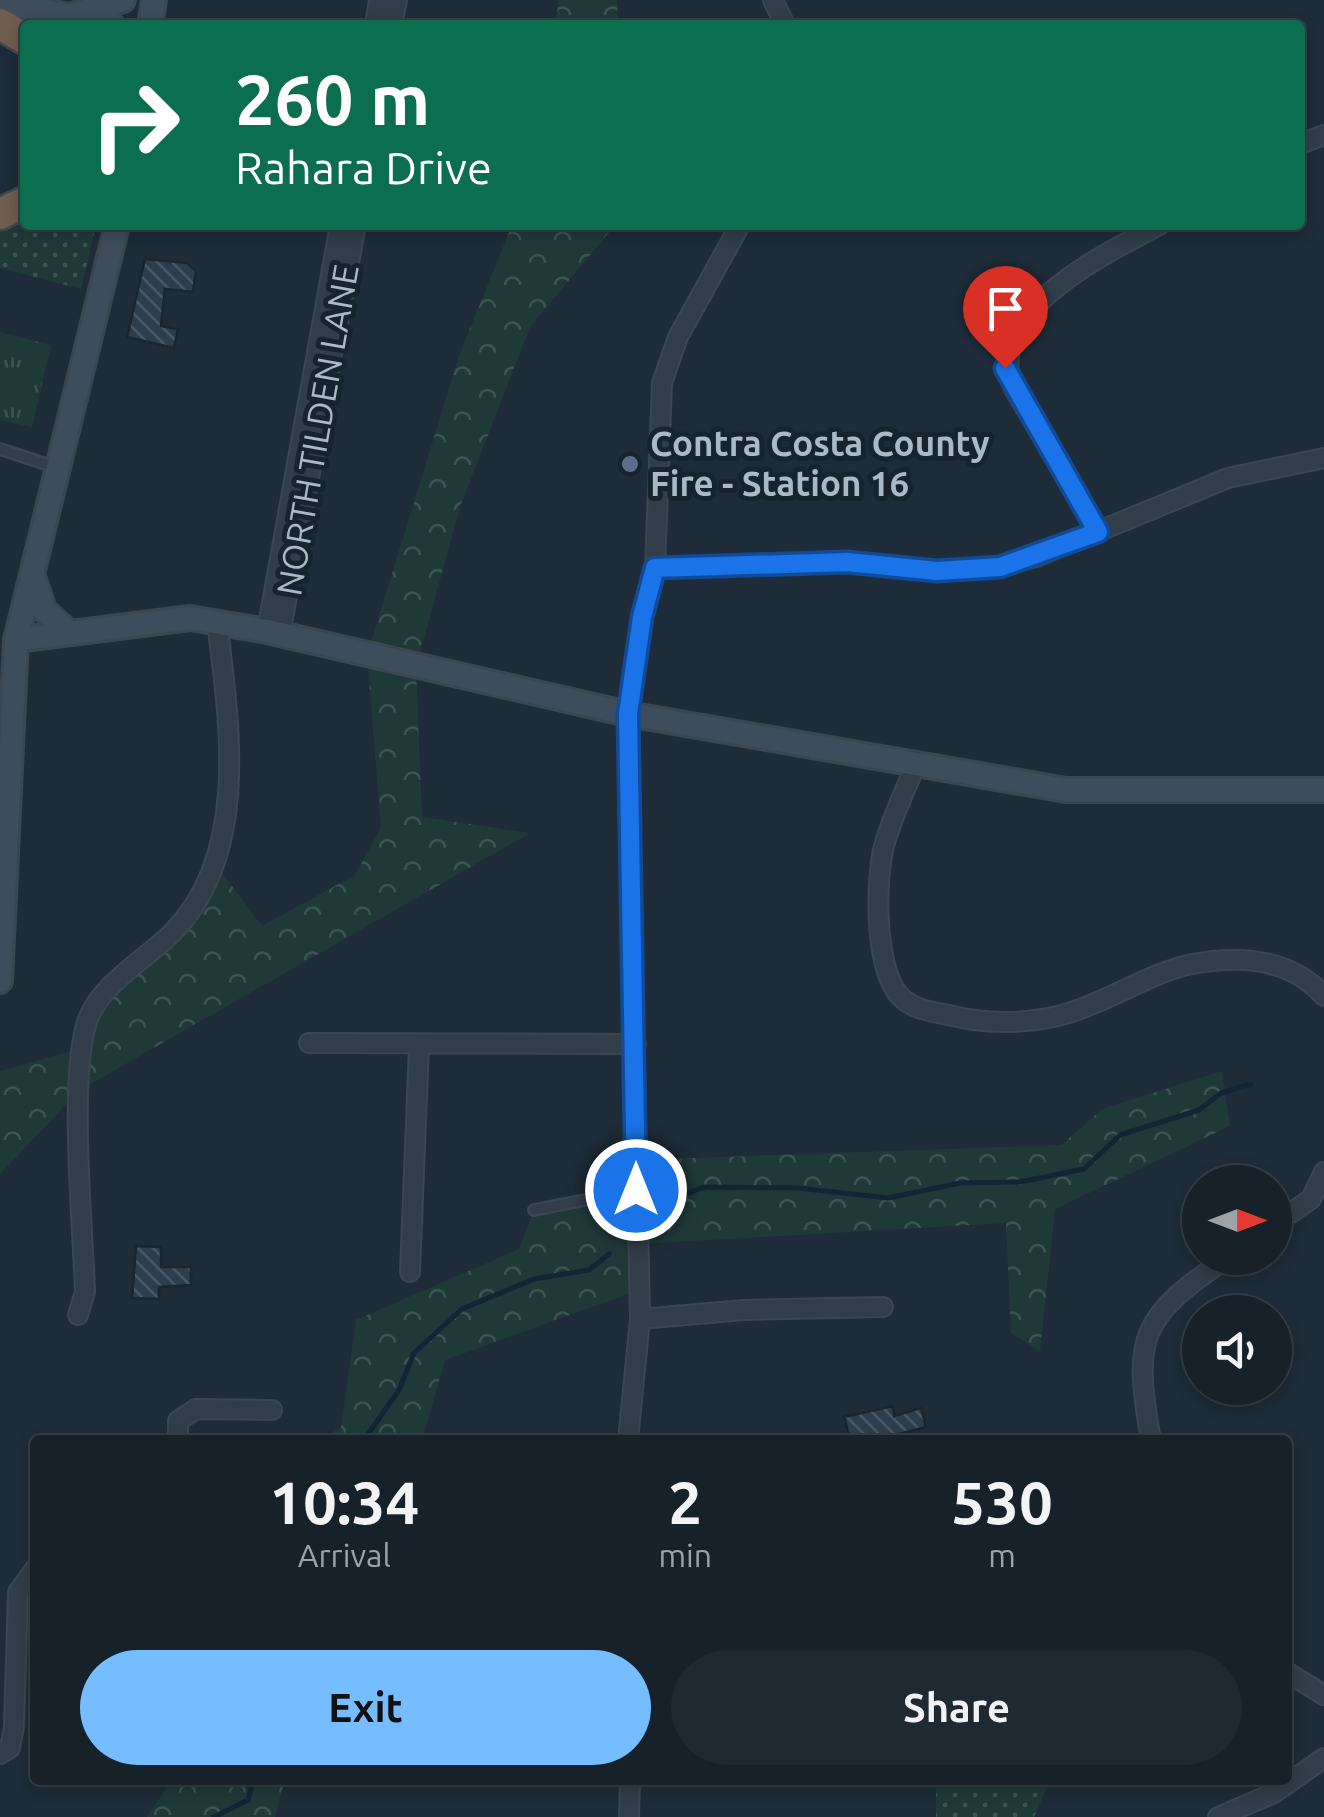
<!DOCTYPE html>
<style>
body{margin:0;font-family:Ubuntu,sans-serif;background:#1f2932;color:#f1f3f6;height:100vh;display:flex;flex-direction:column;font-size:38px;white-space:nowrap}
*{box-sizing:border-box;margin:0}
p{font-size:32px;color:#9ea3a8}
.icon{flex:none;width:55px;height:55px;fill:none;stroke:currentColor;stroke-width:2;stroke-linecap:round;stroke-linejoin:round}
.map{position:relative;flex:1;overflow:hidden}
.details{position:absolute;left:30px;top:1435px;width:1262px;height:350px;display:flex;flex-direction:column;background:#16212a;border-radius:10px;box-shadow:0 5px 15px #0003,0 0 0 2px #353e47}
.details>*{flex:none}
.guide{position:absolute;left:20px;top:20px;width:1285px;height:210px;border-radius:10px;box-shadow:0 5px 15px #0003,0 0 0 2px #353e47;background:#0b6e4f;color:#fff;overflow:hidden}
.needle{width:65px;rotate:90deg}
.tools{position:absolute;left:1182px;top:1165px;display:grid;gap:20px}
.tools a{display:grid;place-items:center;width:110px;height:110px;border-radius:50%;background:#16212a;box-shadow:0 5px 15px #0003,0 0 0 2px #353e47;font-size:50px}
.pin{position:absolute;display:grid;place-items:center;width:85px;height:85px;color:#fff;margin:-102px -42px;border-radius:50% 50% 50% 0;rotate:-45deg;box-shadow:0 0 10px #0007}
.pin .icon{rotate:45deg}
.me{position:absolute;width:110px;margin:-55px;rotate:0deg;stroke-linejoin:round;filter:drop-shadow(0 0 8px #0008)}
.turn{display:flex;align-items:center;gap:35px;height:210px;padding:0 50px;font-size:45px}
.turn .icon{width:130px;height:130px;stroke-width:2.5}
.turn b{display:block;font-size:70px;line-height:85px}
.eta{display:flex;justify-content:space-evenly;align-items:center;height:170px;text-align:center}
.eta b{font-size:60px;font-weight:700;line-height:70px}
.button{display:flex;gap:20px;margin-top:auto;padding:20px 50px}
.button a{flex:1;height:115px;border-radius:60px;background:#76bdff;color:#111;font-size:40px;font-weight:700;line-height:115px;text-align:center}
.button a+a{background:#1f2932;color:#f1f3f6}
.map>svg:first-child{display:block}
</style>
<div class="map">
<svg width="1324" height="1817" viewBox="0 0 1324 1817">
<defs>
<pattern id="grass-dots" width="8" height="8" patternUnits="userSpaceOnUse" patternTransform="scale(2.5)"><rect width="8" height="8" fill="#1f3939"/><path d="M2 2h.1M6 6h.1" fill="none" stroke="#3d5454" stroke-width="1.8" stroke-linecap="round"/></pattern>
<pattern id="forest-crowns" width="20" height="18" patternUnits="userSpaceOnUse" patternTransform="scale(2.5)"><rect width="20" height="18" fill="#1f3939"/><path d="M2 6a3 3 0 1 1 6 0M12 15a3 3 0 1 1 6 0" fill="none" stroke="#3d5454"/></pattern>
<pattern id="park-tufts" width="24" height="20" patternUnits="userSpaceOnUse" patternTransform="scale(2.5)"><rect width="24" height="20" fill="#1f3939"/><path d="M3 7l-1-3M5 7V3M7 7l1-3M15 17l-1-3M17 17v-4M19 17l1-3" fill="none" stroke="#3d5454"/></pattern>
<pattern id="building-back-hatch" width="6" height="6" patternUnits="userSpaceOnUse" patternTransform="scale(2.5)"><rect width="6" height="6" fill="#2c3e4d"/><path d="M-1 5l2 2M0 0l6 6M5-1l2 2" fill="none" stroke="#485865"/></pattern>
</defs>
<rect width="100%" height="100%" fill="#1d2c38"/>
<path fill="url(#grass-dots)" d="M25 220V225H96L81 289 0 268V232Z
M936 1780H1050L1034 1817H936Z"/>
<path fill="url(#forest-crowns)" d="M559 0H617L618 25H555Z
M512 225H615L530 327 460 507 416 667 422 817 530 833 80 1090 0 1174V1071L83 1048 89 1018 175 931 216 865 262 926 355 875 381 827 367 655 459 356Z
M1222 1071 1230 1126 1055 1209 1040 1351 1011 1333 1006 1223 639 1244V1290L445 1360 422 1440H321L341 1427 356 1320 519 1249 534 1210 636 1190V1160L1061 1145 1102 1109Z
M172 1780H285L275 1817H147Z"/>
<path fill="url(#park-tufts)" d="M0 332 51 345 32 427 0 420Z"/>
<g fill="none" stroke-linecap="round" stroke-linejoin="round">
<path stroke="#112536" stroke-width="5" d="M661 1204 704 1187 798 1188 888 1198 960 1183 1020 1182 1084 1169 1120 1135 1199 1110 1221 1093 1251 1084
M364 1440 399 1390 414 1353 462 1309 534 1279 589 1270 609 1254
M214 1817 248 1800 253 1780"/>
</g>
<path fill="url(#building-back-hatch)" stroke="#19252f" stroke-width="2.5" d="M145 259 187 263 196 271 193 292 165 289 161 326 178 329 174 348 127 337Z
M136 1246 161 1247V1267H191V1285L159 1287V1299L132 1298Z
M893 1406 894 1416 921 1408 926 1427 899 1434 900 1440H871L870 1434 850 1439 844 1417Z"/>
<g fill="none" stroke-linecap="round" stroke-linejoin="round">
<defs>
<path id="lane" d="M0 449 55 467
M534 1210 636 1190"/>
<path id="street" d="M773 0 785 25
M375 25 379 0
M392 25 397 0
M1300 144 1324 135
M1098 532 1013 387C983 312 1105 254 1159 225
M655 568 847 562 937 571 1000 567 1036 557 1228 478 1324 458
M267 631 340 225
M280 634 356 225
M917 761C906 789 892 817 884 846 875 881 874 975 903 999 917 1011 936 1012 953 1016 986 1024 1024 1024 1058 1016 1103 1005 1151 972 1192 964 1241 955 1290 958 1324 996
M309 1043 636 1044
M1275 1224 1311 1199 1324 1172
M410 1272 419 1046
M78 1315 85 1292C83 1228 68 1073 88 1019 102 983 146 959 172 933 251 854 229 721 217 621
M640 1319 744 1310 883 1307
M178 1440V1421L196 1409 272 1410
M628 1440 640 1319 628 714 643 617 655 568 662 383 678 337 740 225
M1151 1440C1132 1335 1141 1317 1227 1258
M1288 1673 1324 1695
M0 1754 10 1748 14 1727 18 1592 35 1569
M629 1817 630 1780
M1218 1817 1274 1793 1324 1758"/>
<path id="secondary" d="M0 2 112 25
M76 14 123 0
M150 25 154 0
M32 574 44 610 68 632
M16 640 190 618 267 631 628 714 1066 790H1324
M0 981 16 640 117 225"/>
<path id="highway" d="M0 24 25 39
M0 214 25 202"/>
</defs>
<use href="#lane" stroke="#3a4752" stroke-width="14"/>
<use href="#street" stroke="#3a4752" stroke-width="22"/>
<use href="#secondary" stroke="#3a4752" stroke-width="28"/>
<use href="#highway" stroke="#3c4953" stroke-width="35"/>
<use href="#lane" stroke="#313e49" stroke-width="9"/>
<use href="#street" stroke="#313e49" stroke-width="18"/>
<use href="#secondary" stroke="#3e4d5c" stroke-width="22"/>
<use href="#highway" stroke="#6f5d4d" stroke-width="30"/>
</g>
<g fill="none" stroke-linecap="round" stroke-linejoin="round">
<defs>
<path id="route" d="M636 1190 628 714 642 617 655 568 847 562 937 571 1000 567 1098 532 1005 368"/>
</defs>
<use href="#route" stroke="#114b97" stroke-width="25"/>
<use href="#route" stroke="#1a73e8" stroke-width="18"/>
</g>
<circle fill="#5c6f8a" stroke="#17232d" stroke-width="4" cx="630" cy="464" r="10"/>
<g text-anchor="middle" stroke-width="10" stroke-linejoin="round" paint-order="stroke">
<g font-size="35" fill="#aab9c6" stroke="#17232d">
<text transform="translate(318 430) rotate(-80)" y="12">NORTH TILDEN LANE</text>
</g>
<g font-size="35" font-weight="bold" fill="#aab9c6" stroke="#17232d" text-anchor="start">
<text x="650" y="456">Contra Costa County<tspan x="650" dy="40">Fire - Station 16</tspan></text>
</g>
</g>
</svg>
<div class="tools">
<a><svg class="needle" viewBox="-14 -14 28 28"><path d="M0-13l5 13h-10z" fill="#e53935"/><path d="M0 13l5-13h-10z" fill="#9ea3a8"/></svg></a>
<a><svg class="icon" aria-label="sound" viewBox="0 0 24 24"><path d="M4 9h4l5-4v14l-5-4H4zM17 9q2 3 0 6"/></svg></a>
</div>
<div class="pin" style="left:1005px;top:368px;background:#d93025"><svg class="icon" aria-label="arrive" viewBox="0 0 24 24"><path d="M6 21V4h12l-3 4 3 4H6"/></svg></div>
<svg class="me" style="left:636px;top:1190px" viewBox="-20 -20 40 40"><circle r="17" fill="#1a73e8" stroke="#fff" stroke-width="3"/><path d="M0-11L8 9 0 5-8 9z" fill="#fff"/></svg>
<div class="guide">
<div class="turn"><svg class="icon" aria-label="right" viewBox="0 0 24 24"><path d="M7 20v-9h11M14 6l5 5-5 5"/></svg><div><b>260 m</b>Rahara Drive</div></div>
</div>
<section class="details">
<div class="eta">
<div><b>10:34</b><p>Arrival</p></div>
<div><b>2</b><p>min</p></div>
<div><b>530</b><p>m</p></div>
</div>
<div class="button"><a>Exit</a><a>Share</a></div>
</section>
</div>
